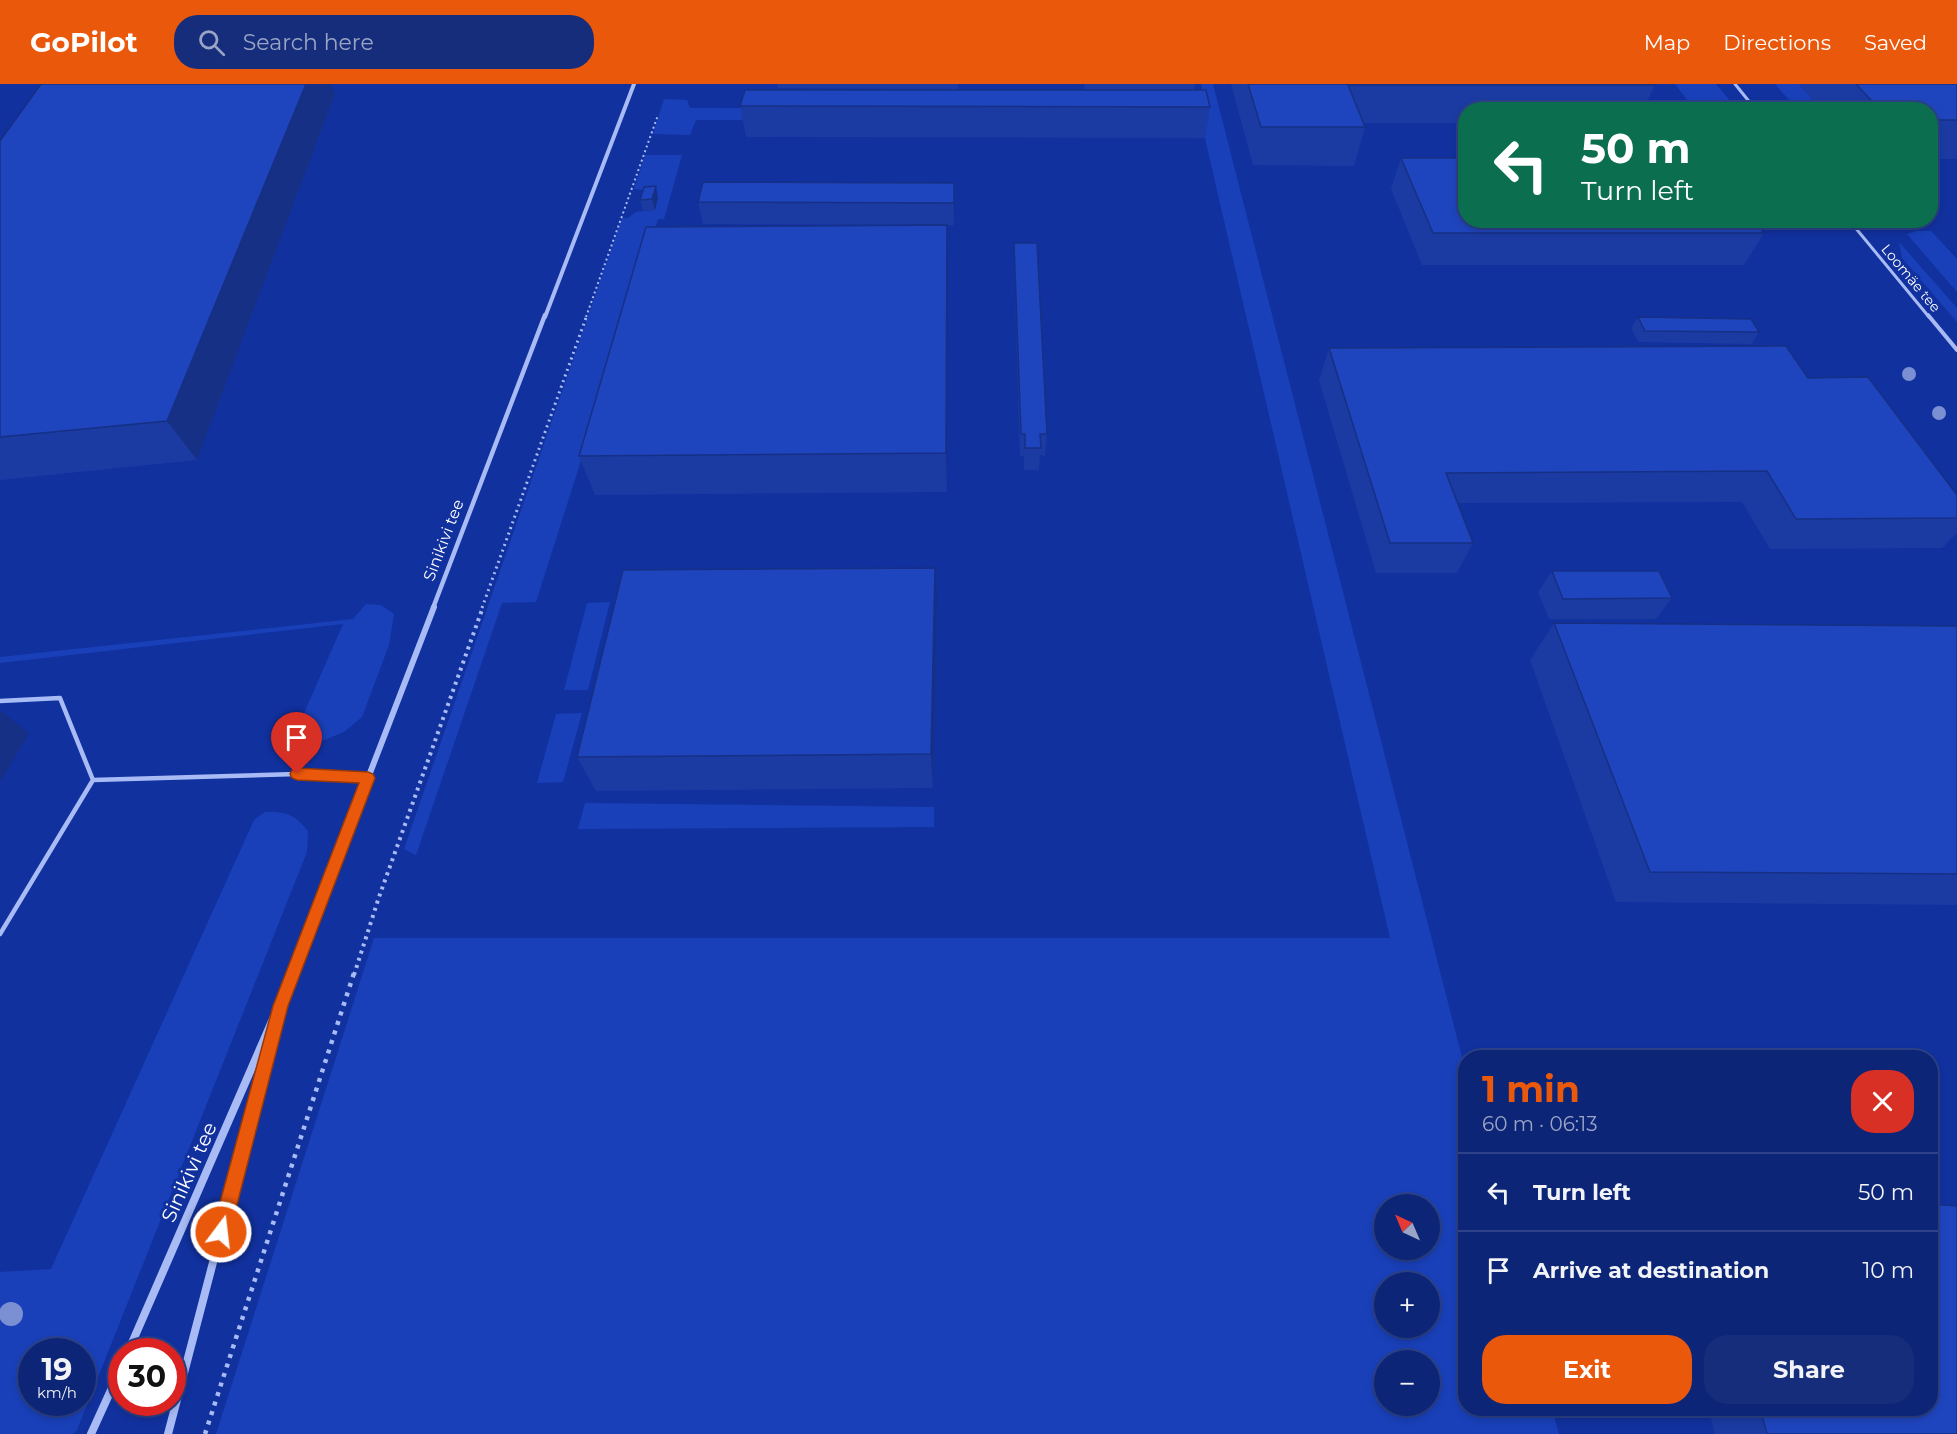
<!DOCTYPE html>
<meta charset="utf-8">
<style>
body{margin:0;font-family:Montserrat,sans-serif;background:#162d7c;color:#f1f3f6;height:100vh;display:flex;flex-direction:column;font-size:22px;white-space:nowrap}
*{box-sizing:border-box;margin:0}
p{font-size:20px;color:#9aa5c6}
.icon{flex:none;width:33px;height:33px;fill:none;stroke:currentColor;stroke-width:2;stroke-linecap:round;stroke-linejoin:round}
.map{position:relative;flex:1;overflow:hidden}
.panel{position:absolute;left:1458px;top:966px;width:480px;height:366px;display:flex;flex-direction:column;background:#0d2577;border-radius:24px;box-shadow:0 3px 9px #0003,0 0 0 2px #2d4289}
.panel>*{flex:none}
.banner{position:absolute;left:1458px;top:18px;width:480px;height:126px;border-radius:24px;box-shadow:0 3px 9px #0003,0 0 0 2px #2d4289;background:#0b6e4f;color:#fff;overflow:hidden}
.needle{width:39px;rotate:316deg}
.tools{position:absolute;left:1374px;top:1110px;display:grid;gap:12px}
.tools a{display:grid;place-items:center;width:66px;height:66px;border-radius:50%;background:#0d2577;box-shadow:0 3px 9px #0003,0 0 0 2px #2d4289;font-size:30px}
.speed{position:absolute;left:18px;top:1254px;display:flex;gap:12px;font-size:30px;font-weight:700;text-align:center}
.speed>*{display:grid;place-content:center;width:78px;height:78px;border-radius:50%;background:#0d2577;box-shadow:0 3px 9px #0003,0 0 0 2px #2d4289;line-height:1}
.speed small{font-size:15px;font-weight:400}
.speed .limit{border:9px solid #d22;background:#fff;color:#111}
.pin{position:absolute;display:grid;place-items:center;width:51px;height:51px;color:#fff;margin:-62px -26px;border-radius:50% 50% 50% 0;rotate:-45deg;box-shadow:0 0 6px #0007}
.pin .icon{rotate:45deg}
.me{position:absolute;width:66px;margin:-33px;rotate:15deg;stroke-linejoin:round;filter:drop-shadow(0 0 4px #0008)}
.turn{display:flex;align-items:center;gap:21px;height:126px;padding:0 24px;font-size:27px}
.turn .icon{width:78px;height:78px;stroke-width:2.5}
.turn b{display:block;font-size:42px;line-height:51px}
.round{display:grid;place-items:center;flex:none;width:63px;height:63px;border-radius:24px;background:#162d7c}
.summary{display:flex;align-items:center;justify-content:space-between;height:102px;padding:0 24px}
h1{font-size:36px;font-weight:700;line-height:45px;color:#ea580c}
.button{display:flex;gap:12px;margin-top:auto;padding:12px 24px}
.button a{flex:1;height:69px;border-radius:24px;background:#ea580c;color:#fff;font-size:24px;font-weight:700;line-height:69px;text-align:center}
.button a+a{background:#162d7c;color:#f1f3f6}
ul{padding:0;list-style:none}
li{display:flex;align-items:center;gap:18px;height:78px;padding:0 24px;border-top:2px solid #2d4289}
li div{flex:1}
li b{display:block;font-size:22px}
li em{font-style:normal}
header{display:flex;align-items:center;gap:36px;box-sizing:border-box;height:84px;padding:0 30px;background:#ea580c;color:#fff}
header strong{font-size:28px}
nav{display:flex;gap:33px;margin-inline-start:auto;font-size:21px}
.search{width:420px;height:54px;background:#162d7c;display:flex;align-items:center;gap:15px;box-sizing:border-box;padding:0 21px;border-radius:24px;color:#9aa5c6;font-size:22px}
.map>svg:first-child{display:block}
</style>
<header>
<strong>GoPilot</strong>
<div class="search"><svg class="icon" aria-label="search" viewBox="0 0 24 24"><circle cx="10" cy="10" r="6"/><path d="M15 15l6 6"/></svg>Search here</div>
<nav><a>Map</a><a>Directions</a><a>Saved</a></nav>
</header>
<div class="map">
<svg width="1957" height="1350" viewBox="0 0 1957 1350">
<rect width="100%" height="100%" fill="#11319f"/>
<path fill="#1940b9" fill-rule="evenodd" d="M1201 0H1213L1465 985 1466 1324 1552 1325 1559 1350H216L374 854H1390L1201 37 696 36 690 51 653 50 664 15 687 16 690 24 1206 25ZM1384 1120H1430V1166H1384ZM1384 1198H1430V1244H1384ZM1384 1276H1430V1322H1384Z
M1675 0H1716L1737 25H1694Z
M1775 0H1799L1821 25H1797Z
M645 71H682L664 135H658L536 518 502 519 416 771 404 765 622 134H628L636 128 655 126 646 112 642 110V106L634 105Z
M1917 147H1931L1957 175V208L1907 150Z
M1899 158 1957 224V238L1902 174Z
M610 518 588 606H564L587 519Z
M366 520 381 521 394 530 389 561 362 633 344 648 322 657 301 659 294 652 343 540 0 579V573L353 535Z
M582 629 563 698 537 699 556 630Z
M585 719 934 723V743L578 745Z
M265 728C288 728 294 730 308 747L307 768 77 1346 73 1350H0V1188L51 1185 254 736ZM32 1268H82V1318H32Z"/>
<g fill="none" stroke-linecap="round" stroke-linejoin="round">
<path stroke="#a8bbf5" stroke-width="2" stroke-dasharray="2 3" stroke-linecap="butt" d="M1784 19 1790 26
M586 233 658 31"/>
<path stroke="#a8bbf5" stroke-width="3" stroke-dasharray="2 4" stroke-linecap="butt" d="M482 524 587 231"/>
<path stroke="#a8bbf5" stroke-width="4" stroke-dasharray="3 4.5" stroke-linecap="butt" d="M354 891 379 813 483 523"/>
<path stroke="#a8bbf5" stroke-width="4.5" stroke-dasharray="4 6" stroke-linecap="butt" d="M205 1350 354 889"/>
<path stroke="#a8bbf5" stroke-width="3" d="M1735 0 1756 26
M1849 136 1929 233"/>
<path stroke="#a8bbf5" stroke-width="4" d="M1928 231 1957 266"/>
<path stroke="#a8bbf5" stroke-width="4.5" d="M0 617 60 614 93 696
M0 850 93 696 297 690 368 694"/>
<path stroke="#a8bbf5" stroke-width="4" d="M545 233 634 0"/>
<path stroke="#a8bbf5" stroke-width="4.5" d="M433 524 545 231"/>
<path stroke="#a8bbf5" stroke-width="6" d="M292 891 434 523"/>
<path stroke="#a8bbf5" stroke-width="8" d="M128 1268 293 889
M91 1350 122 1282
M168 1350 275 942"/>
</g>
<g fill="#7b8fd3">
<circle cx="1909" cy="290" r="7"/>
<circle cx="1939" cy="329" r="7"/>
<circle cx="11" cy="1230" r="12"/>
</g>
<path fill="#1b3ba3" d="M777 0H958V5L778 4Z
M1084 0H1195L1194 6 1210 23 1205 54 746 53 740 22 1085 6Z
M1231 0H1654L1655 1 1643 26H1466V39H1363L1365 43 1354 82 1253 81Z
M1799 0H1957V75H1930V26H1821Z
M335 10 197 376 0 396V57Z
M1401 74 1764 149 1744 181H1422L1391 105Z
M954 99V141L703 140 698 118Z
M658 114 655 126 643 127 640 116Z
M947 141 948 181 947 408 595 411 579 372Z
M1014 159 1047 350 1045 372 1040 371 1039 386H1024V372H1020L1014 181Z
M1638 233 1759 248 1752 260 1638 258 1631 244Z
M1329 264 1808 294 1957 411V449L1942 464 1770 465 1742 418 1458 419 1473 459 1457 489H1376L1319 296Z
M1552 487 1672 514 1656 535H1549L1538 508Z
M937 522 933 704 596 707 577 673Z
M1554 539 1957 542V821L1616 818 1530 576Z
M1708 1324H1930L1957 1350H1715Z"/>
<path fill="#163085" d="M306 0H331L335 10 197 376 167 337Z
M954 99 955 120 954 141Z
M656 102 658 114 655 126 652 115Z
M947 141 948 181 947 408 946 369Z
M935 484 937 522 933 704 931 670Z
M0 626 29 649 0 698Z"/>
<path fill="#1f45be" stroke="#163085" stroke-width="1.5" d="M41 0H306L167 337 0 353V57Z
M1248 0H1654L1655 1H1348L1365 43H1261Z
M1856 0H1957V36H1930V26H1880Z
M745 6H1206L1210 23 740 22Z
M1401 74H1466V136H1754L1764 149H1433Z
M703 98 954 99V119L698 118Z
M656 102 652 115 640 116 644 103Z
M947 141 946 369 579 372 646 143Z
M1014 159H1037L1047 350H1040L1041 364H1025V350H1021Z
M1638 233 1751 235 1759 248 1645 247Z
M1786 262 1808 294 1868 293 1957 411V434L1796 435 1767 387 1446 389 1473 459H1390L1329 264Z
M935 484 931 670 577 673 623 486Z
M1552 487H1659L1672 514 1563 515Z
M1554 539 1957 542V790L1650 788Z
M1930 1120 1957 1122V1350H1767L1760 1324H1930Z"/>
<path fill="#ea580c" stroke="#983908" stroke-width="1.5" d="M297 684 368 688 373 690 375 694 288 922 230 1148 228 1154 221 1156 215 1154 212 1148 273 922 359 699 297 696 292 694 290 690 292 686Z"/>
<g text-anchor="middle" stroke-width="6" stroke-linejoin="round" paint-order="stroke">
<g font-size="14" fill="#fff" stroke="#11319f">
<text transform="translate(1911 194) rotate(50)" y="5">Loomäe tee</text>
</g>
<g font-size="16" fill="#fff" stroke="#11319f">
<text transform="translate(443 456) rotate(-69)" y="6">Sinikivi tee</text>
</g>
<g font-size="20" fill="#fff" stroke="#11319f">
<text transform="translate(189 1088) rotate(-66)" y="7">Sinikivi tee</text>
</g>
</g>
</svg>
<div class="tools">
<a><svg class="needle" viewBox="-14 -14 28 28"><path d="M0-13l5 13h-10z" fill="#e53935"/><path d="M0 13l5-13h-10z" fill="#9aa5c6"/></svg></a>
<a>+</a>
<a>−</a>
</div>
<div class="speed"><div>19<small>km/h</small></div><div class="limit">30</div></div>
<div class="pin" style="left:297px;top:690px;background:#d93025"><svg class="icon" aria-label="arrive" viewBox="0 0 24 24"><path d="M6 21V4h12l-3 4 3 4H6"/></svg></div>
<svg class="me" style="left:221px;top:1148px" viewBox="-20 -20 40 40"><circle r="17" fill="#ea580c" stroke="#fff" stroke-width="3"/><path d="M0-11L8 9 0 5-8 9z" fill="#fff"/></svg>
<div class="banner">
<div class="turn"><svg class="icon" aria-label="left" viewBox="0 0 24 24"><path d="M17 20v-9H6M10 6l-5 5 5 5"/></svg><div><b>50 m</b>Turn left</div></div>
</div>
<section class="panel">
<div class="summary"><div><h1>1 min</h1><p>60 m · 06:13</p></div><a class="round" style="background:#d93025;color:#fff"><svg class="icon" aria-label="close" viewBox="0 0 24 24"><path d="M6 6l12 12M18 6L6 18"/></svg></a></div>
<ul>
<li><svg class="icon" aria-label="left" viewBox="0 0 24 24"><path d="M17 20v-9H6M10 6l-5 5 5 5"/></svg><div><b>Turn left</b></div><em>50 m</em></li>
<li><svg class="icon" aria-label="arrive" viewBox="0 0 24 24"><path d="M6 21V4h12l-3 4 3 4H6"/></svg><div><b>Arrive at destination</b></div><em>10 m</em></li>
</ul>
<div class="button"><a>Exit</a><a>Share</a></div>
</section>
</div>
